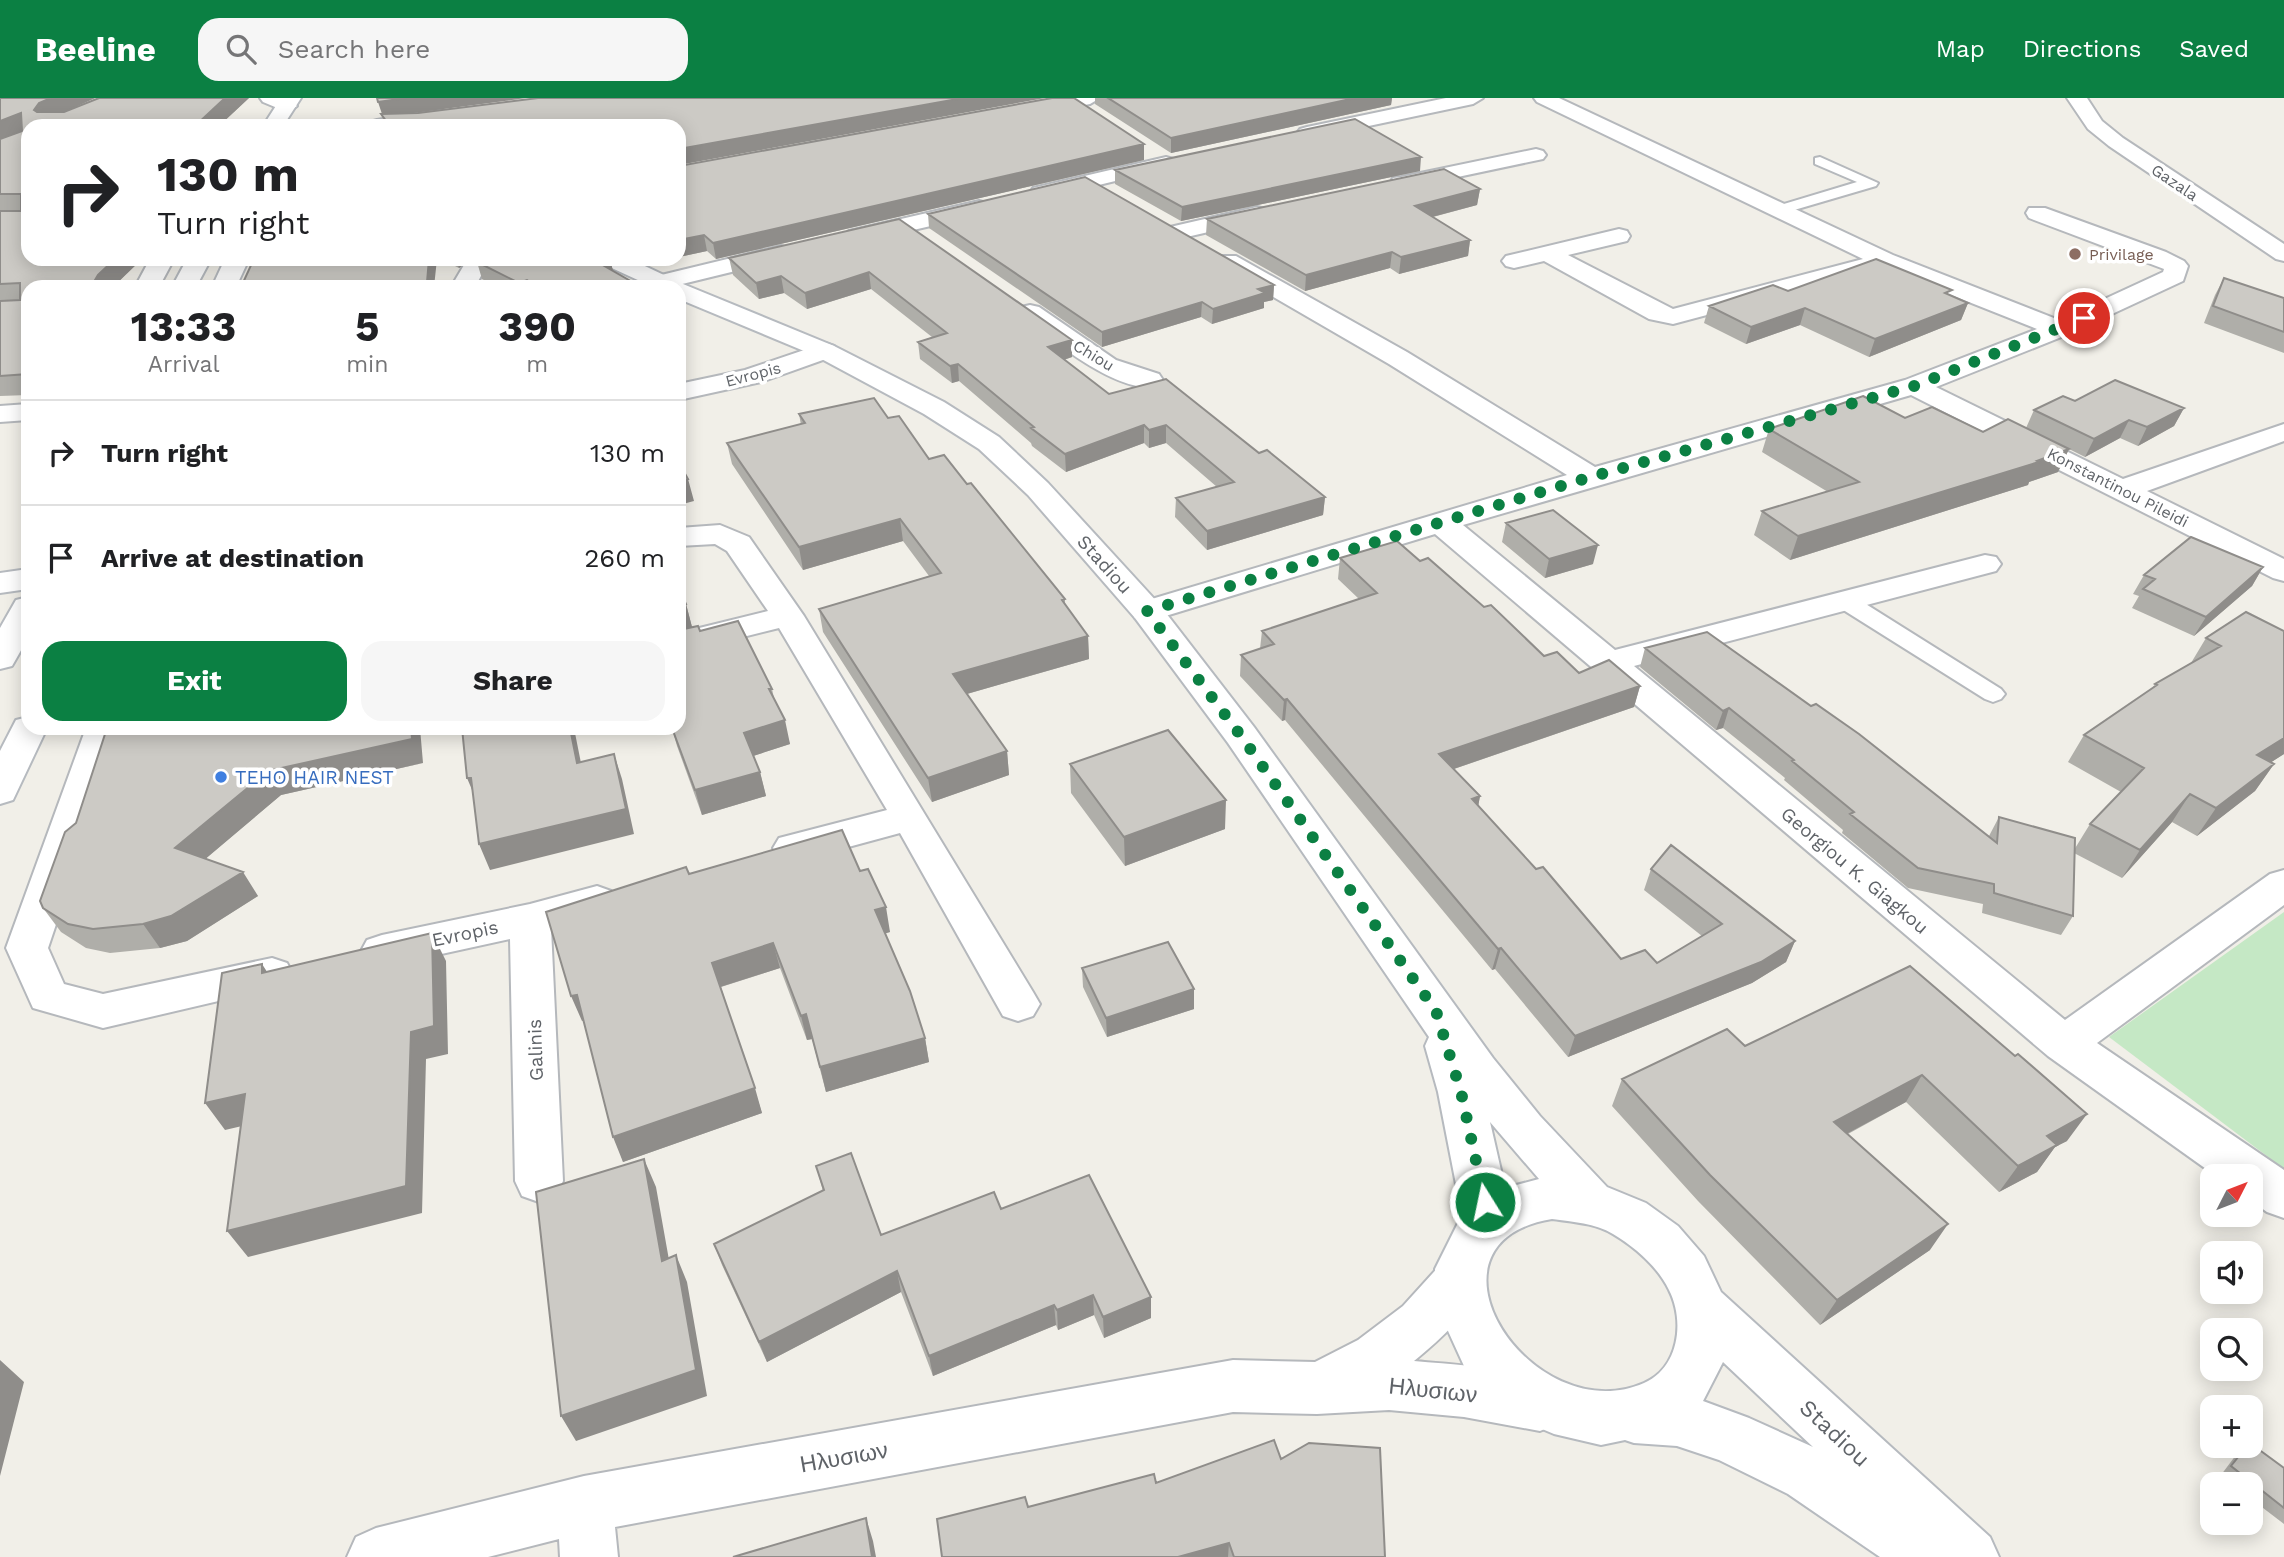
<!DOCTYPE html>
<meta charset="utf-8">
<style>
body{margin:0;font-family:"Work Sans",sans-serif;background:#f6f6f6;color:#202124;height:100vh;display:flex;flex-direction:column;font-size:26px;white-space:nowrap}
*{box-sizing:border-box;margin:0}
p{font-size:23px;color:#757577}
.icon{flex:none;width:38px;height:38px;fill:none;stroke:currentColor;stroke-width:2;stroke-linecap:round;stroke-linejoin:round}
.map{position:relative;flex:1;overflow:hidden}
.sheet{position:absolute;left:21px;top:182px;width:665px;height:455px;display:flex;flex-direction:column;background:#fff;border-radius:21px;box-shadow:0 4px 18px #0003}
.sheet>*{flex:none}
.guide{position:absolute;left:21px;top:21px;width:665px;height:147px;border-radius:21px;box-shadow:0 4px 18px #0003;background:#fff;color:#202124;overflow:hidden}
.needle{width:46px;rotate:48deg}
.buttons{position:absolute;left:2200px;top:1066px;display:grid;gap:14px}
.buttons a{display:grid;place-items:center;width:63px;height:63px;border-radius:14px;background:#fff;box-shadow:0 4px 18px #0003;font-size:35px}
.pin{position:absolute;display:grid;place-items:center;width:60px;height:60px;color:#fff;margin:-30px;border:4px solid #fff;border-radius:50%;box-shadow:0 2px 7px #0007}
.me{position:absolute;width:77px;margin:-38px;rotate:350deg;stroke-linejoin:round;filter:drop-shadow(0 0 5px #0008)}
.turn{display:flex;align-items:center;gap:24px;height:147px;padding:0 21px;font-size:32px}
.turn .icon{width:91px;height:91px;stroke-width:2.5}
.turn b{display:block;font-size:49px;line-height:60px}
.eta{display:flex;justify-content:space-evenly;align-items:center;height:119px;text-align:center}
.eta b{font-size:42px;font-weight:700;line-height:49px}
.button{display:flex;gap:14px;margin-top:auto;padding:14px 21px}
.button a{flex:1;height:80px;border-radius:21px;background:#0b8043;color:#fff;font-size:28px;font-weight:700;line-height:80px;text-align:center}
.button a+a{background:#f6f6f6;color:#202124}
ul{padding:0;list-style:none}
li{display:flex;align-items:center;gap:21px;height:105px;padding:0 21px;border-top:2px solid #e0e0e0}
li div{flex:1}
li b{display:block;font-size:26px}
li em{font-style:normal}
header{display:flex;align-items:center;gap:42px;box-sizing:border-box;height:98px;padding:0 35px;background:#0b8043;color:#fff}
header strong{font-size:33px}
nav{display:flex;gap:38px;margin-inline-start:auto;font-size:24px}
.search{width:490px;height:63px;background:#f6f6f6;display:flex;align-items:center;gap:18px;box-sizing:border-box;padding:0 24px;border-radius:21px;color:#757577;font-size:26px}
.map>svg:first-child{display:block}
</style>
<header>
<strong>Beeline</strong>
<div class="search"><svg class="icon" aria-label="search" viewBox="0 0 24 24"><circle cx="10" cy="10" r="6"/><path d="M15 15l6 6"/></svg>Search here</div>
<nav><a>Map</a><a>Directions</a><a>Saved</a></nav>
</header>
<div class="map">
<svg width="2284" height="1459" viewBox="0 0 2284 1459">
<rect width="100%" height="100%" fill="#f1efe8"/>
<path fill="#c5e8c5" d="M2284 814V1071L2109 939Z"/>
<g fill="none" stroke-linecap="round" stroke-linejoin="round">
<defs>
<path id="lane" d="M1820 59 1878 85 1876 88 1784 115H1774L1771 112 1774 109 1857 84 1815 66V60Z
M1845 496 1853 498 2001 591 2005 596 2001 601 1993 604 1985 601 1837 508 1834 503 1837 498Z"/>
<path id="street" d="M260 0H285L297 8 287 14 263 4Z
M1060 0H1100L1090 6 1027 18 1017 12 1020 8Z
M1446 0H1483L1473 6 1307 41 1300 39 1297 35 1300 31 1307 29Z
M1534 0H1559L1893 157 2059 222 2163 174 2164 171 2029 120 2026 115 2029 110H2045L2166 154 2184 163 2188 168 2183 183 2069 236 1936 289 2123 381 2284 326V343L2147 393 2284 461V483L2273 480 1911 297 1463 427 1615 552 1985 457 1996 459 2001 466 1996 473 1634 568 2065 922 2270 776 2284 772V807L2097 945 2284 1072V1120L2267 1114 2250 1102V1078H2216L2048 958 1435 436 1159 520 1147 523 1135 520 1131 513 1135 506 1567 377 1389 266 1220 168 1216 163 1220 158H1236L1407 254 1595 369 1905 282 2037 231 1883 170 1673 226 1649 221 1544 163 1514 170 1506 168 1502 163 1506 158 1619 131 1627 133 1630 138 1627 143 1568 157 1673 211 1863 161 1537 4Z
M2067 0H2087L2102 23 2123 40 2284 146V163L2276 161 2109 48 2088 31Z
M438 12 448 18 445 22 413 28H367L370 24 377 22Z
M1536 51 1543 53 1546 57 1543 61 1401 91 1393 90 1390 85 1393 80 1401 79Z
M1166 59 1173 61 1176 65 1173 69 1041 101 1033 100 1030 95 1033 90Z
M979 103 987 105 990 110 987 115 857 145 849 143 846 138 849 133Z
M1257 109 1265 111 1268 116 1265 121 1178 141 1170 139 1167 134 1170 129Z
M781 148 789 150 793 155 789 160 670 189H652L649 184 653 179Z
M150 161H174L159 189H135Z
M474 161H502L482 176 475 189H451L464 167Z
M1030 207 1039 209 1116 262 1159 276 1163 282 1159 288C1119 298 1053 242 1021 219L1018 214 1021 209Z
M825 245 834 248 838 253 834 258 761 284 679 302V286L745 272Z
M28 306V322L0 324V308Z
M720 427 749 439 804 518 1033 894 1040 906 1033 918 1018 923 1003 918 900 735 793 764 779 760 773 750 779 740 887 712 779 530 679 555V535L768 513 727 453 715 446 679 448V430Z
M86 630H122L48 850 64 886 103 896 272 860 287 865 293 876 287 887 103 930 33 910 6 850Z
M597 788 611 793 617 803 611 813 551 830 563 1083 556 1098 539 1104 522 1098 515 1083 510 841 382 869 367 864 361 853 367 842 382 837 530 806Z
M1460 1158 1478 1165 1485 1181C1470 1214 1442 1240 1414 1263 1462 1267 1514 1270 1559 1289L1567 1307 1559 1325 1540 1333 1464 1319 1389 1312 1317 1316 1233 1314 615 1429 618 1459H560L559 1441 488 1459H347L356 1439 376 1430 584 1378 1233 1262 1315 1264 1358 1242 1403 1208 1442 1165Z"/>
<path id="secondary" d="M281 0H301L283 28H263Z
M187 161H211L196 189H172Z
M225 161H249L236 189H212Z
M599 161H630L683 186 834 248 944 304 999 339 1048 385 1159 506 1254 629 1493 960 1540 1018 1607 1089 1646 1105 1678 1128 1704 1158 1721 1194 1990 1439 1999 1459H1880L1788 1396 1719 1362 1677 1348 1634 1345 1625 1342 1601 1347 1554 1336 1535 1328 1495 1303 1464 1268 1438 1211 1435 1171 1462 1117 1438 994 1425 948 1429 939 1228 645 1135 520 1028 397 979 351 924 316 816 258 679 201V189H653L603 166ZM1490 1024 1539 1081 1505 1090ZM1552 1121C1573 1124 1595 1125 1613 1136 1635 1149 1658 1169 1669 1192 1685 1223 1679 1270 1644 1285 1532 1334 1407 1145 1552 1121ZM1723 1264 1813 1349 1749 1320 1703 1303Z
M28 471V491L0 495V475Z
M28 499V540L12 568 0 571V530L16 502Z
M28 619V630H47L13 702 0 706V653L16 622Z"/>
</defs>
<use href="#lane" stroke="#b5b8bc" stroke-width="4"/>
<use href="#street" stroke="#b5b8bc" stroke-width="4"/>
<use href="#secondary" stroke="#b6babf" stroke-width="4"/>
<use href="#lane" fill="#fff" fill-rule="evenodd"/>
<use href="#street" fill="#fff" fill-rule="evenodd"/>
<use href="#secondary" fill="#fff" fill-rule="evenodd"/>
</g>
<path fill="#afaea9" d="M0 0H95L64 14 99 0H249L219 28 28 161H142L113 189H28V297L0 298Z
M526 0 407 15 679 28H385L381 16Z
M1095 0H1392L1391 7 1171 55 1095 6Z
M1144 46V62L716 161 707 153 679 159V68Z
M1115 72 1420 73 1181 123 1115 86Z
M1480 91 1477 107 1433 119 1470 142 1468 158 1399 176 1390 170 1305 193 1206 137 1207 121Z
M928 116 1274 187 1273 202 1264 204V210L1212 226 1201 219 1102 249 929 130Z
M899 121 1072 259 1064 262 1109 296 1259 355 1325 399 1323 417 1207 452 1175 419 1176 400 1217 389 1166 345 1149 350 1144 345 1066 374 1032 348 1031 345 959 283 952 285 920 261 918 244 932 239 871 191 807 211 784 195 759 201 733 177 729 160Z
M441 161H471L459 170Z
M481 161H610L613 173 641 189H497L482 181 477 164Z
M636 161H671L647 166Z
M2224 180 2284 200V255L2204 225 2215 197Z
M1788 193 1950 198 1968 205 1961 222 1869 259 1800 227 1746 246 1704 225 1709 208Z
M2075 303 2184 310 2174 328 2138 348 2120 340 2085 359 2069 351 2058 374 2029 384 2028 387 1790 462 1754 437 1762 413 1828 394 1762 354 1769 331 1905 320 1983 334 2026 330 2034 312Z
M799 316 888 320 929 361 967 386 1065 501V507L1088 538 1089 561 967 596 1007 653 1009 677 932 704 823 534 819 511 929 478 903 443 803 472 732 366 727 345 801 327Z
M1506 425 1593 466 1545 480 1502 444Z
M1340 460 1420 463 1484 509 1544 558 1579 575 1640 588 1634 609 1454 671 1480 698 1478 708 1621 861 1657 865 1702 838 1644 792 1651 771 1795 843 1786 864 1752 885 1568 959 1495 871 1492 872 1285 622 1282 623 1240 578 1241 557 1260 551 1262 533 1359 501 1338 481Z
M2263 469 2252 488 2194 538 2132 510 2139 498 2133 496 2144 477Z
M686 506 692 529 700 533 772 591 774 600 790 646 753 658 760 674 766 698 702 717 677 648 672 630H679Z
M2284 533V656L2271 664 2274 666 2255 693 2197 738 2172 724 2122 780 2074 755 2073 818 2061 837 1982 815 1983 806 1908 790 1842 735 1843 732 1784 682 1785 680 1723 630 1716 632 1640 569 1645 550 1989 738 1999 719 2074 752 2090 726 2121 694 2068 664 2084 637 2152 591 2155 586 2191 565 2206 540Z
M423 665 281 697 206 760 258 798 187 843 160 850 110 855 86 850 61 834 43 810 65 734Z
M1070 666 1225 731 1125 768 1071 695Z
M860 773 890 834 885 835 925 940 929 964 826 994 812 941 807 942 780 870 721 889 762 1015 623 1064 584 923H582L689 776Z
M1910 868 2067 1043 2055 1049 2037 1074 1999 1094 1906 1004 1848 1036 1930 1152 1820 1227 1698 1103 1612 1008 1622 981 1745 948Z
M1082 870 1194 891V911L1107 939 1083 889Z
M816 1068 881 1137 1001 1111 1151 1199V1220L1104 1240 1094 1217 1058 1232 1056 1227 933 1278 901 1194 767 1264 722 1167 714 1146 823 1093Z
M2246 1348H2250L2284 1370V1426L2250 1400V1386H2232L2221 1377 2239 1353Z
M1281 1361 1385 1459H942L1028 1409Z"/>
<path fill="#8f8d8a" d="M51 0H95L47 22 34 12 39 5Z
M225 0H249L219 28H195Z
M406 0H526L383 19 378 4Z
M963 0H1045L679 67V51Z
M1355 0H1392L1391 7 1171 55V40Z
M21 15 28 32 0 43V23Z
M1144 46V62L716 161 713 145Z
M1421 59 1420 73 1181 123 1182 109Z
M1480 91 1477 107 1413 124 1415 108Z
M704 137 707 153 679 159V142Z
M1470 142 1468 158 1399 176 1401 159Z
M1392 154 1390 170 1305 193 1306 177Z
M115 161H142L113 189H91L98 177Z
M429 161H437L434 189H408L409 186Z
M456 161H471L459 170Z
M591 161H610L613 173Z
M646 161H671L647 166Z
M869 174 871 191 807 211 805 195Z
M781 178 784 195 759 201 756 185Z
M527 182 529 189H520L519 185Z
M1274 187 1273 202 1264 204V210L1212 226 1213 211 1258 191Z
M1202 204 1201 219 1102 249V234Z
M1968 205 1961 222 1869 259 1875 241Z
M1805 210 1800 227 1746 246 1751 229Z
M1072 242V259L1048 267V249Z
M958 266 959 283 952 285 950 268Z
M2184 310 2174 328 2138 348 2147 329Z
M2129 322 2120 340 2085 359 2094 341Z
M1144 327V345L1066 374 1065 356Z
M1166 327V345L1149 350V332Z
M2069 351 2058 374 2029 384 2028 387 1790 462 1798 438 2037 363Z
M688 381 694 403 679 407V383Z
M1325 399 1323 417 1207 452V433Z
M900 421 903 443 803 472 799 449Z
M1598 447 1593 466 1545 480 1549 461Z
M2263 469 2252 488 2194 538 2206 519Z
M686 506 692 529 679 533V508Z
M1088 538 1089 561 956 599 953 576Z
M1640 588 1634 609 1436 677 1439 656Z
M1287 601 1285 622 1282 623 1284 602Z
M1729 610 1723 630 1716 632 1723 613Z
M785 622 790 646 750 659 744 635Z
M411 630H420L423 665 281 697 190 774 175 750 268 673Z
M570 630H574L586 690 577 665Z
M2284 640V656L2239 685 2257 657Z
M1007 653 1009 677 932 704 928 680Z
M614 656 622 681 634 736 490 772 479 746Z
M2274 666 2255 693 2197 738 2216 710Z
M760 674 766 698 702 717 695 692Z
M467 680H471L478 706Z
M2190 696 2172 724 2122 780 2140 752Z
M1480 698 1476 720 1472 701Z
M1226 702 1225 731 1125 768 1124 739Z
M243 774 258 798 187 843 160 850 143 826Z
M886 809 890 834 880 837 875 812Z
M432 835 446 863 448 956 426 961 422 1115 248 1159 227 1133 411 934Z
M1795 843 1786 864 1752 885 1568 959 1575 938Z
M773 845 780 870 720 889 712 865Z
M1501 850 1495 871 1492 872 1498 851Z
M262 866 280 894 262 875Z
M1194 891V911L1107 939 1106 920Z
M577 897 587 921 582 923 571 898Z
M806 916 812 941 807 942 801 918Z
M925 940 929 964 826 994 820 969Z
M1922 977 1906 1004 1820 1050 1834 1024Z
M755 990 762 1015 623 1064 613 1039Z
M245 996 264 1023 225 1032 205 1005Z
M2087 1016 2067 1043 2055 1049 2037 1074 1999 1094 2018 1068 2047 1038Z
M644 1061 656 1089 674 1190 662 1163Z
M1948 1126 1930 1152 1820 1227 1837 1202Z
M676 1157 687 1184 707 1298 576 1343 561 1318Z
M897 1173 901 1194 767 1264 759 1244Z
M1093 1197 1094 1217 1058 1232 1057 1212Z
M1151 1199V1220L1104 1240 1103 1219Z
M1054 1207 1056 1227 933 1278 929 1258Z
M0 1262 24 1284 0 1378Z
M866 1420 873 1443 876 1459H872Z
M1229 1445 1228 1459H1178Z"/>
<path fill="#cccac5" stroke="#8f8d8a" stroke-width="2" d="M0 0H51L39 5 34 12 37 14H64L99 0H225L195 28H28V161H115L98 177 91 189H28V276L0 278V203L20 202V185L0 186V113H21V96H0V41L22 33 21 15 0 23Z
M377 0H406L378 4Z
M538 0H963L679 51V28H390L381 16 418 15Z
M1052 0H1074L1144 46 713 145 704 137 679 142V68Z
M1108 0H1355L1171 40Z
M1355 21 1421 59 1182 109 1115 72Z
M1444 71 1480 91 1415 108 1470 142 1401 159 1392 154 1306 177 1207 121Z
M1085 79 1274 187 1258 191 1265 195 1213 211 1202 204 1102 234 928 116Z
M899 121 1072 242 1048 249 1109 296 1166 281 1259 355 1267 352 1325 399 1207 433 1176 400 1234 384 1166 327 1149 332 1144 327 1065 356 1031 330 1034 329 958 266 950 268 918 244 947 235 869 174 805 195 781 178 756 185 729 160Z
M256 161H429L427 184 409 186 408 189H241L252 165H255Z
M481 161H592L641 189H537L527 182 519 185 477 164Z
M1876 161 1952 192 1945 195 1968 205 1875 241 1805 210 1751 229 1709 208 1773 187 1788 193Z
M2224 180 2284 200V234L2213 208Z
M2115 282 2184 310 2147 329 2129 322 2094 341 2034 312 2063 298 2075 303Z
M1863 298 1905 320 1932 309 1983 334 2008 321 2069 351 2037 363 2039 364 1798 438 1762 413 1859 384 1769 331Z
M874 300 888 320 899 318 929 361 944 357 967 386 971 385 1065 501 1062 502 1088 538 953 576 1007 653 928 680 819 511 941 475 900 421 799 449 727 345 805 325 799 316Z
M679 365 688 381 679 383Z
M1553 412 1598 447 1549 461 1506 425Z
M2191 439 2263 469 2206 519 2143 491 2155 481 2144 477Z
M1397 443 1420 463 1428 460 1484 509 1491 507 1544 558 1557 554 1579 575 1609 562 1640 588 1439 656 1480 698 1472 701 1536 771 1543 769 1621 861 1645 852 1657 865 1722 826 1651 771 1671 747 1795 843 1761 864 1575 938 1501 850 1498 851 1287 601 1284 602 1241 557 1274 546 1262 533 1377 495 1340 460Z
M679 491 686 506 679 508Z
M2246 514 2284 533V640L2257 657 2274 666 2216 710 2190 696 2140 752 2090 726 2144 670 2084 637 2157 587 2155 586 2221 548 2206 540Z
M738 523 772 591H769L785 622 744 635 760 674 695 692 672 630H679V532L698 528 700 533Z
M1707 534 1811 608 1816 606 1859 636 1997 745 1999 719 2075 740 2073 818 1994 795V786L1918 770 1850 716 1854 714 1792 663 1794 662 1729 610 1723 613 1645 550Z
M107 630H411L412 641 268 673 175 750 243 774 171 818 143 826 93 831 68 826 43 810 40 803 65 734 76 725Z
M462 630H570L577 665 614 656 626 711 479 746 471 680H467Z
M1168 632 1226 702 1124 739 1070 666Z
M842 732 860 773 868 771 886 809 875 812 910 893 925 940 820 969 806 916 801 918 773 845 712 865 755 990 613 1039 577 897 571 898 546 814 686 769 689 776Z
M432 835 434 928 411 934 406 1088 227 1133 245 996 205 1005 222 875 262 866V875Z
M1168 844 1194 891 1106 920 1082 870Z
M1910 868 2015 958 2018 956 2087 1016 2047 1038 2057 1047 2018 1068 1922 977 1834 1024 1948 1126 1837 1202 1710 1077 1622 981 1727 931 1745 948Z
M851 1055 881 1137 994 1094 1001 1111 1089 1077 1151 1199 1103 1219 1093 1197 1057 1212 1054 1207 929 1258 897 1173 759 1244 714 1146 824 1092 816 1068Z
M644 1061 662 1163 676 1157 696 1272 561 1318 536 1094Z
M1274 1342 1281 1361 1309 1345 1380 1350 1385 1459H1234L1229 1445 1178 1459H942L937 1421 1025 1399 1028 1409 1154 1376 1156 1385Z
M2250 1345 2284 1370V1410L2231 1368 2247 1348H2250Z
M866 1420 872 1459H733Z"/>
<g fill="none" stroke-linecap="round" stroke-linejoin="round">
<path stroke="#0b8043" stroke-width="12" stroke-dasharray="0 21.6" d="M1485 1104 1461 994 1436 913 1241 638 1147 513 1591 379 1914 288 2084 220"/>
</g>
<circle fill="#8d6e63" stroke="#fff" stroke-width="2.5" cx="2075" cy="156" r="7"/>
<circle fill="#3f7fe0" stroke="#fff" stroke-width="2.5" cx="221" cy="679" r="7"/>
<g text-anchor="middle" stroke-width="7" stroke-linejoin="round" paint-order="stroke">
<g font-size="16" fill="#5f6368" stroke="#fff">
<text transform="translate(2175 84) rotate(34)" y="6">Gazala</text>
<text transform="translate(1094 257) rotate(31)" y="6">Chiou</text>
<text transform="translate(753 276) rotate(-15)" y="6">Evropis</text>
<text transform="translate(2118 389) rotate(27)" y="6">Konstantinou Pileidi</text>
</g>
<g font-size="16" fill="#785e54" stroke="#fff" text-anchor="start">
<text x="2089" y="162">Privilage</text>
</g>
<g font-size="19" fill="#5f6368" stroke="#fff">
<text transform="translate(1105 466) rotate(48)" y="7">Stadiou</text>
<text transform="translate(1855 772) rotate(40)" y="7">Georgiou K. Giagkou</text>
<text transform="translate(465 835) rotate(-12)" y="7">Evropis</text>
<text transform="translate(535 952) rotate(-92)" y="7">Galinis</text>
</g>
<g font-size="19" fill="#366cbe" stroke="#fff" text-anchor="start">
<text x="235" y="686">TEHO HAIR NEST</text>
</g>
<g font-size="23" fill="#5f6368" stroke="#fff">
<text transform="translate(1433 1292) rotate(6)" y="8">Ηλυσιων</text>
<text transform="translate(1835 1335) rotate(43)" y="8">Stadiou</text>
<text transform="translate(844 1359) rotate(-10)" y="8">Ηλυσιων</text>
</g>
</g>
</svg>
<div class="buttons">
<a><svg class="needle" viewBox="-14 -14 28 28"><path d="M0-13l5 13h-10z" fill="#e53935"/><path d="M0 13l5-13h-10z" fill="#757577"/></svg></a>
<a><svg class="icon" aria-label="sound" viewBox="0 0 24 24"><path d="M4 9h4l5-4v14l-5-4H4zM17 9q2 3 0 6"/></svg></a>
<a><svg class="icon" aria-label="search" viewBox="0 0 24 24"><circle cx="10" cy="10" r="6"/><path d="M15 15l6 6"/></svg></a>
<a>+</a>
<a>−</a>
</div>
<div class="pin" style="left:2084px;top:220px;background:#d93025"><svg class="icon" aria-label="arrive" viewBox="0 0 24 24"><path d="M6 21V4h12l-3 4 3 4H6"/></svg></div>
<svg class="me" style="left:1485px;top:1104px" viewBox="-20 -20 40 40"><circle r="17" fill="#0b8043" stroke="#fff" stroke-width="3"/><path d="M0-11L8 9 0 5-8 9z" fill="#fff"/></svg>
<div class="guide">
<div class="turn"><svg class="icon" aria-label="right" viewBox="0 0 24 24"><path d="M7 20v-9h11M14 6l5 5-5 5"/></svg><div><b>130 m</b>Turn right</div></div>
</div>
<section class="sheet">
<div class="eta">
<div><b>13:33</b><p>Arrival</p></div>
<div><b>5</b><p>min</p></div>
<div><b>390</b><p>m</p></div>
</div>
<ul>
<li><svg class="icon" aria-label="right" viewBox="0 0 24 24"><path d="M7 20v-9h11M14 6l5 5-5 5"/></svg><div><b>Turn right</b></div><em>130 m</em></li>
<li><svg class="icon" aria-label="arrive" viewBox="0 0 24 24"><path d="M6 21V4h12l-3 4 3 4H6"/></svg><div><b>Arrive at destination</b></div><em>260 m</em></li>
</ul>
<div class="button"><a>Exit</a><a>Share</a></div>
</section>
</div>
